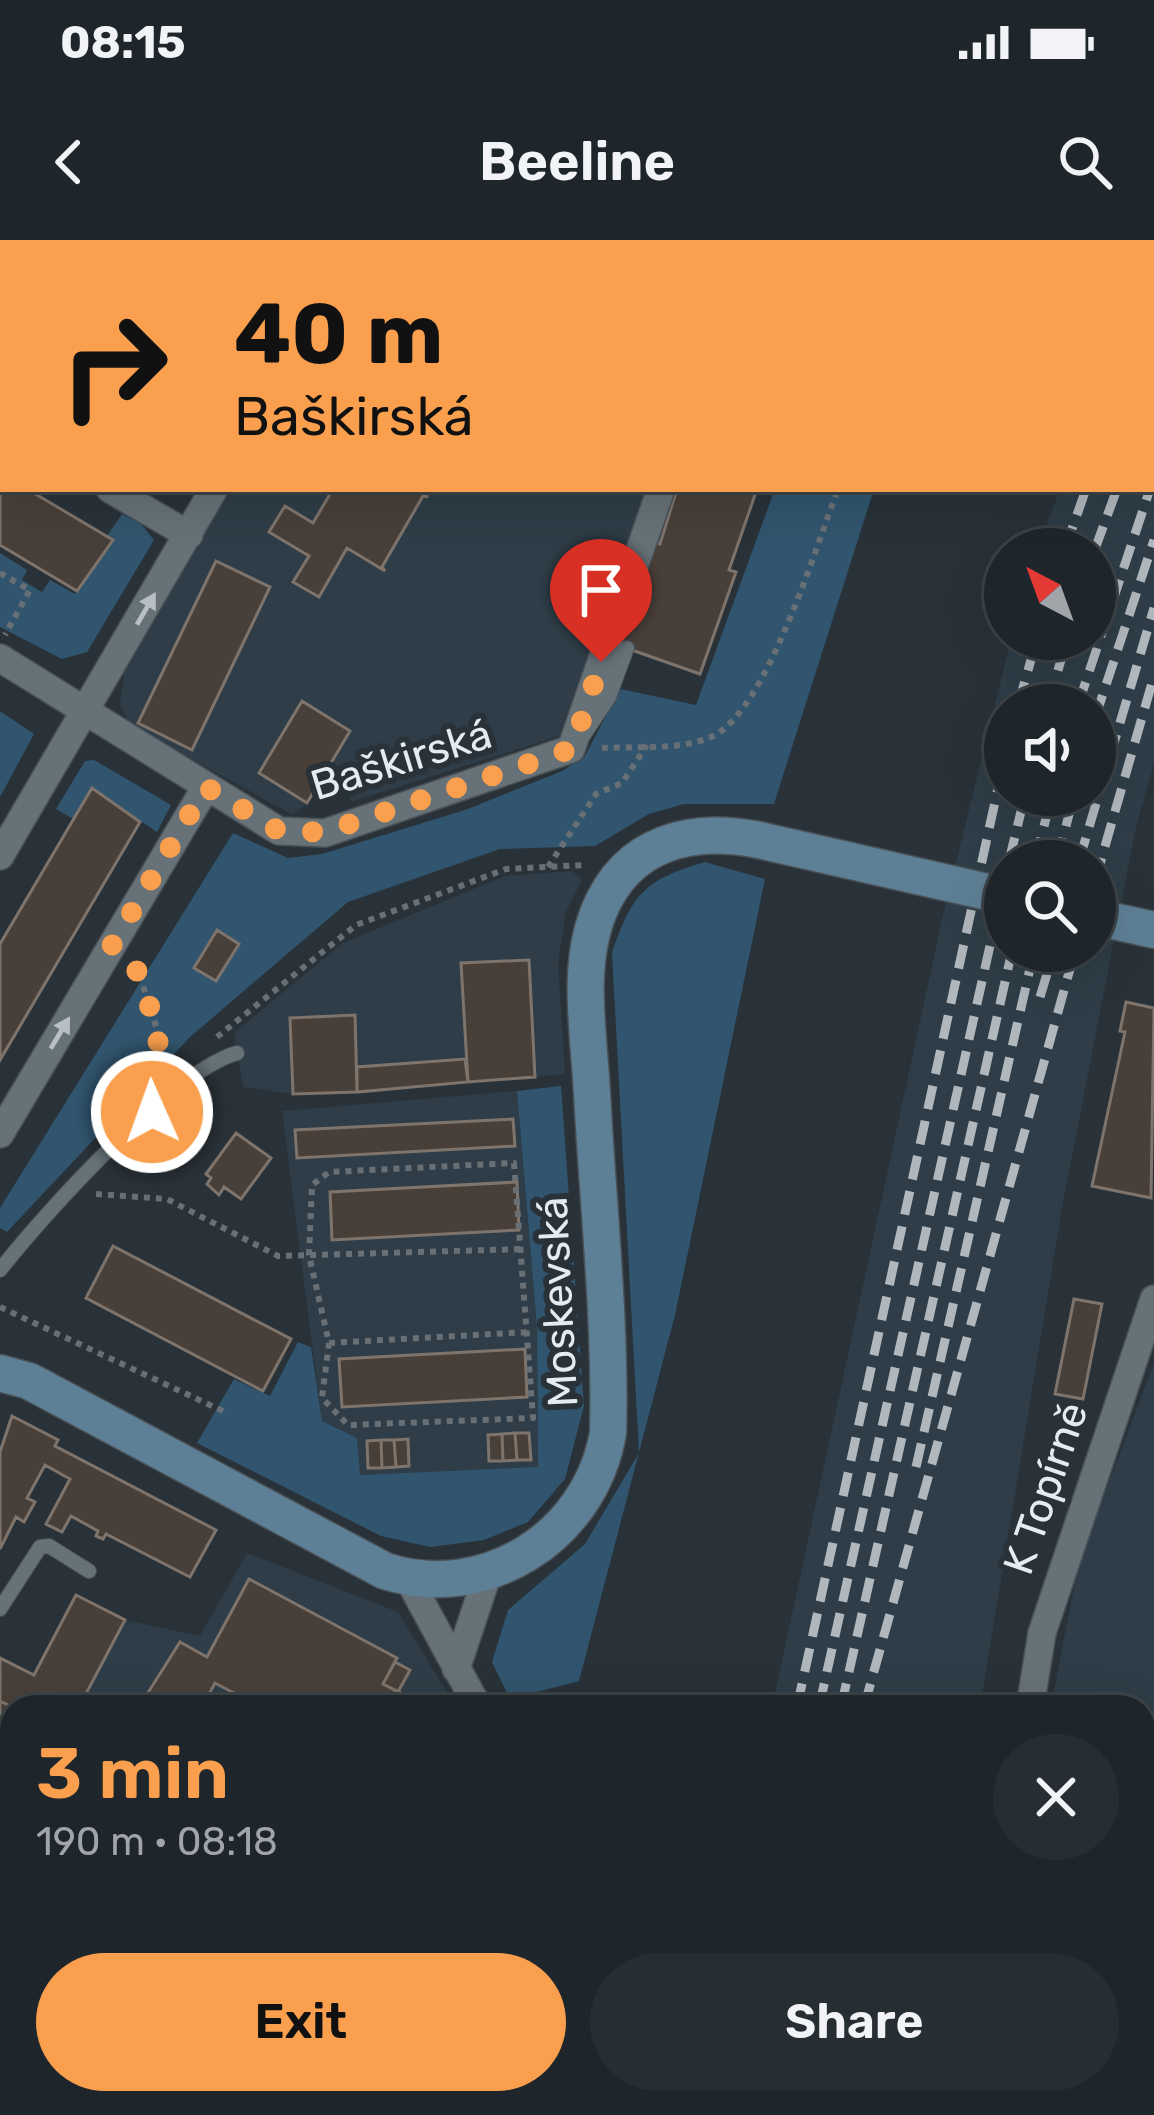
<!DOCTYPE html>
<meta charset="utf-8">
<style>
body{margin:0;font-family:Rubik,sans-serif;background:#272e33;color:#f1f3f6;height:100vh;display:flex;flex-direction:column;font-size:45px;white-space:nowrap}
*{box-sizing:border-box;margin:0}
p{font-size:39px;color:#a1a5a9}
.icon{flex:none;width:66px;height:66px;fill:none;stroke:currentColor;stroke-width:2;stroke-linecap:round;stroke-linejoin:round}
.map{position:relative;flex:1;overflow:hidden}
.details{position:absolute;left:0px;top:1455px;width:1155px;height:420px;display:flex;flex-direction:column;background:#1f262b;border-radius:36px 36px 0 0;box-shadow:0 12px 48px #0002,0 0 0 3px #3c4347}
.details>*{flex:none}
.banner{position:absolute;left:0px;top:0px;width:1155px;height:252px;box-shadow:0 12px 48px #0002,0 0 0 3px #3c4347;background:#f99f4d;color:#111;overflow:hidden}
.needle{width:78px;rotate:319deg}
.controls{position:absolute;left:984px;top:288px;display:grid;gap:24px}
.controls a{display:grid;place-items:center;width:132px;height:132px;border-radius:50%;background:#1f262b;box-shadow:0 12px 48px #0002,0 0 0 3px #3c4347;font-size:60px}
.pin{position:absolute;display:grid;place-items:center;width:102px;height:102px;color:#fff;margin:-123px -51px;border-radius:50% 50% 50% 0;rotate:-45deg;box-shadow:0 0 12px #0007}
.pin .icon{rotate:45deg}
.me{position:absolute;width:132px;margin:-66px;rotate:358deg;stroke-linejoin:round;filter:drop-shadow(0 0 9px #0008)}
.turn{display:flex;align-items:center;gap:42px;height:252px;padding:0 36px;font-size:54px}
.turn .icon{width:156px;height:156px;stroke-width:2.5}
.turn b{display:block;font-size:84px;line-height:102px}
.round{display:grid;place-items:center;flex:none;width:126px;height:126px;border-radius:63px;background:#272e33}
.head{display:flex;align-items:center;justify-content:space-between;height:204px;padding:0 36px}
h1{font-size:72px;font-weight:600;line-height:90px;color:#f99f4d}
.action{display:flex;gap:24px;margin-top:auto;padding:24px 36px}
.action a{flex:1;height:138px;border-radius:72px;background:#f99f4d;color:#111;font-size:48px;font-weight:600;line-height:138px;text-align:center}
.action a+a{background:#272e33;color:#f1f3f6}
.status{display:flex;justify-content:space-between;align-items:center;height:84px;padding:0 60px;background:#1f262b;direction:ltr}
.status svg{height:33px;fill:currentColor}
header{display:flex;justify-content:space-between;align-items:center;height:156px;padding:0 36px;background:#1f262b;font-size:54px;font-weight:600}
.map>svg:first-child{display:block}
</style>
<div class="status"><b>08:15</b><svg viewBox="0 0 49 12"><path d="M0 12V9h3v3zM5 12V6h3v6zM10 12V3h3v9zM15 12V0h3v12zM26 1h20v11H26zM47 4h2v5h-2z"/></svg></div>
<header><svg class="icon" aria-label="back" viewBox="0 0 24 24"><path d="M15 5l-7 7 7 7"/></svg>Beeline<svg class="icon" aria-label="search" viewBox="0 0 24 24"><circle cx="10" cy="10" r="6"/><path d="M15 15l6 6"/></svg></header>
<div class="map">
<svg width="1154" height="1875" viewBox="0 0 1154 1875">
<rect width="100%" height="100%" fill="#293239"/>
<path fill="#2e3d47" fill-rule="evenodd" d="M1154 23V523L1135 591 1062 968 980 1467H772L941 684 1011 399H1095V309H1038L1060 249H1152ZM1005 465H1095V555H1005ZM1005 621H1095V711H1005Z
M231 249H647L559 496 351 562 345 534 331 524 350 491 302 462 259 533 308 563 293 575 130 485 120 464 124 433Z
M572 631 582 640 566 672 558 722 565 834 357 852 293 854 243 847 234 793 343 703 505 636Z
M517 851 537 1087 538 1228 359 1235 357 1198 322 1182 282 871Z
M1154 1123V1752L1143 1756V1467H1051L1079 1321Z
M247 1313 398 1372 456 1467H81L125 1380 200 1396Z
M100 1863H395L391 1875H112Z
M814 1863H949V1875H812Z"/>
<path fill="#31556e" d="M775 249H874L774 564H684L649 574 595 606 500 609 348 662 190 797 7 992 0 988V968L233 593 288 618 322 614 468 569 562 531 585 516 620 449 696 465Z
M122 274 141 284 154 300 87 412 62 419 0 387V313L27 330 22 340 42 352 50 340 75 354 114 301 107 296Z
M0 471 34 494 0 557Z
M94 520 171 565 157 592 92 548 73 579 56 569 85 521Z
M705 622 765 639 675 1075 579 1441 510 1459 492 1422 508 1370 585 1304 639 1213 612 713C633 652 645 640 705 622Z
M561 846 584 1166 565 1239 528 1282 484 1300 430 1307 381 1296 197 1203 234 1139 270 1156 298 1102 311 1107 322 1181 357 1198 360 1235 538 1227 537 1087 517 851Z
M1154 1752V1875H1069L1065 1863H1143V1756Z"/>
<path fill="#483f38" stroke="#7e746c" stroke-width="3" d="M42 0H164L170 3H47Z
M0 233 3 249H27L113 300 77 351 0 305Z
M333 249H415L428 257 423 256 382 327 385 331 347 308 319 357 293 342 309 316 269 292 285 266 313 283Z
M677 249H757L729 330 736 332 700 434 612 403 650 300 660 304Z
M216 321 270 347 192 510 138 483Z
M302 461 350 491 307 563 259 533Z
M92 548 140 582 0 820V704Z
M217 690 239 704 216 741 194 728Z
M529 720 535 837 468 842 461 723Z
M1126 762 1154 768 1151 958 1092 946 1125 792 1120 791Z
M355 775 357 852 293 854 290 778Z
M465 819 468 842 357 852V827Z
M513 879 515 906 297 918 295 890Z
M236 893 271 918 241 959 224 947 219 955 207 944 211 938 206 934Z
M517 942 519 990 332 1000 330 952Z
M113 1006 291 1099 263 1151 86 1058Z
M1074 1059 1102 1064 1083 1159 1055 1154Z
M525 1109 527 1157 342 1167 339 1119Z
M12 1176 58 1200 55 1206 216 1290 190 1337 106 1294 103 1299 96 1296 98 1291 71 1276 62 1292 46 1284 70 1239 45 1225 27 1258 35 1262 24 1282 16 1277 0 1309V1212Z
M515 1193 517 1220 503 1221 502 1194Z
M515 1193H529L531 1220H517Z
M502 1194 503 1221H489L488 1195Z
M408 1199 409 1226 396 1227 394 1200Z
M381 1200 382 1228H368L367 1201Z
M381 1200H394L396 1227 382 1228Z
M249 1339 397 1418 383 1444 405 1455 398 1467H243L247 1460 215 1443 202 1467H139L180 1402 207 1417Z
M76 1355 125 1380 79 1467H12L0 1461V1418L34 1435Z
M395 1422 410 1430 398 1452 383 1444Z
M0 1461 12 1467V1594L0 1616Z
M12 1608V1683L4 1698 0 1630Z
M106 1863H227L239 1875H117Z"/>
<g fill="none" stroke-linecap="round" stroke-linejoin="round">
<defs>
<path id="lane" d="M583 496 609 457 627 408
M0 1030C44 974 173 831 237 813
M0 1369 40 1307 49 1306 89 1331
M1143 1738 1154 1734
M0 1763 12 1744
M876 1875 880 1863
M1021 1875 1025 1863"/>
<path id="street" d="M234 0 239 3
M357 3 359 0
M745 3 746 0
M0 185 3 187
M110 249 189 295
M0 418 279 591 325 593 571 509 661 249
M0 616 214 249
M0 894 206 547
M408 1338 478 1467
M456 1429 487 1336
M1030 1467 1042 1393 1154 1059
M0 1823 12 1835
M39 1863 51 1875
M419 1875 421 1863
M971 1875V1863"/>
<path id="secondary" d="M1095 677 1154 690
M0 1133 29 1141 385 1331C485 1363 590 1297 608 1193 611 1081 598 966 592 853 589 794 576 727 599 671 628 601 692 587 759 600"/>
</defs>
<use href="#lane" stroke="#495056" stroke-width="16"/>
<use href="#street" stroke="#495056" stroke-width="30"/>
<use href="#secondary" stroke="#495056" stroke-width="39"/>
<path stroke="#687076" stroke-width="6" stroke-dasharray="6 6" stroke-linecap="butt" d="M935 3 937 0
M0 12 3 14
M0 78 3 73
M0 333 30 350 5 395
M602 508C637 506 681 511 713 496 767 470 816 306 838 249
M548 627 596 554 622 543 647 505
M132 726 139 733 160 799 143 824 147 845
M217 797 356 685 506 629 585 625
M514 923 533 1178 348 1185 322 1158 329 1103 309 1015 312 945 329 932Z
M96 954 167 959 278 1016 524 1009
M0 1067 225 1172
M329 1103 529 1092
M1107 1863 1110 1875"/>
<use href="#lane" stroke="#667178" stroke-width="14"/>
<use href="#street" stroke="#667178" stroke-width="27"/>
<use href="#secondary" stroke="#5e8096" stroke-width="36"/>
<path stroke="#b1b8bd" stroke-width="9" stroke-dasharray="24 12" stroke-linecap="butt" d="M1152 86 1154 81
M1152 159 1154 155
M1065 309 1086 249
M1095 309 1117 249
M1018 465 1037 399
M1048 465 1067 399
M1078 465 1150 249
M1095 478 1154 300
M1009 621 1025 555
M1035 621 1052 555
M1057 621 1074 555
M1079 621 1154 368
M1095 641 1154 436
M1040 757 1054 711
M916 1227 1034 711
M797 1467 1005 516
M819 1467 1005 639
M841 1467 1012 711
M864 1467 1075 711
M706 1875 708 1863
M728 1875 730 1863
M749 1875 751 1863
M772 1875 774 1863"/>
<defs>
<path id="secondary-bridge" d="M759 600 1005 656"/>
</defs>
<use href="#secondary-bridge" stroke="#495056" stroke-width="39" stroke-linecap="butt"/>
<use href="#secondary-bridge" stroke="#5e8096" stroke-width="36"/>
</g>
<defs><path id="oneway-solid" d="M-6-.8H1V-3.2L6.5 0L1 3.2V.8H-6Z" transform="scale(3)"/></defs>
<g fill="#b9c0c5">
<use href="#oneway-solid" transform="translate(146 369) rotate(-60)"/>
<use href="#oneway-solid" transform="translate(60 793) rotate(-59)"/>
</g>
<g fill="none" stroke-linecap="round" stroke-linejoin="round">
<path stroke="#f99f4d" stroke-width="21" stroke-dasharray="0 37.8" d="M152 872 143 824 160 799 139 733 111 707 206 547 279 591 325 592 572 509 601 422"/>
</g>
<g text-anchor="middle" stroke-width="12" stroke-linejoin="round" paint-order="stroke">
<g font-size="42" fill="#e5ebef" stroke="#293239">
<text transform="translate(401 519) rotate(-17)" y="15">Baškirská</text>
<text transform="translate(557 1062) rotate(-93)" y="15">Moskevská</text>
<text transform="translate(1045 1248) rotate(-71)" y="15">K Topírně</text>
</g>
</g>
</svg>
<div class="controls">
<a><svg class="needle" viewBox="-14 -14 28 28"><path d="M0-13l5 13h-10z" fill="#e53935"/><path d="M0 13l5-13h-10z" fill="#a1a5a9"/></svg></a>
<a><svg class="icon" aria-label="sound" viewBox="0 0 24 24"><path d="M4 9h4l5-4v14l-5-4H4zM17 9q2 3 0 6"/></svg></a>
<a><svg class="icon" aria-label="search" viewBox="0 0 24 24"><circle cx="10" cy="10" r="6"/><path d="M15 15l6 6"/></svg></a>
</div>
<div class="pin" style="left:601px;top:422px;background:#d93025"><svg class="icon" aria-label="arrive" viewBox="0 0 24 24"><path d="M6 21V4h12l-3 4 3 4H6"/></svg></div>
<svg class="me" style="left:152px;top:872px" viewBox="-20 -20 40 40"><circle r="17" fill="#f99f4d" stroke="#fff" stroke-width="3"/><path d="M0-11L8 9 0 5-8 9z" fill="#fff"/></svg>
<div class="banner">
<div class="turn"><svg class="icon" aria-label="right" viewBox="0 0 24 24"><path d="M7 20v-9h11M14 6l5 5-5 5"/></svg><div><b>40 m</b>Baškirská</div></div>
</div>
<section class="details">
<div class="head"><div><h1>3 min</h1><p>190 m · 08:18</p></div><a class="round"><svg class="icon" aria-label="close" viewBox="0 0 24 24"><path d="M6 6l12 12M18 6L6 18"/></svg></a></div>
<div class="action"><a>Exit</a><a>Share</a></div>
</section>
</div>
